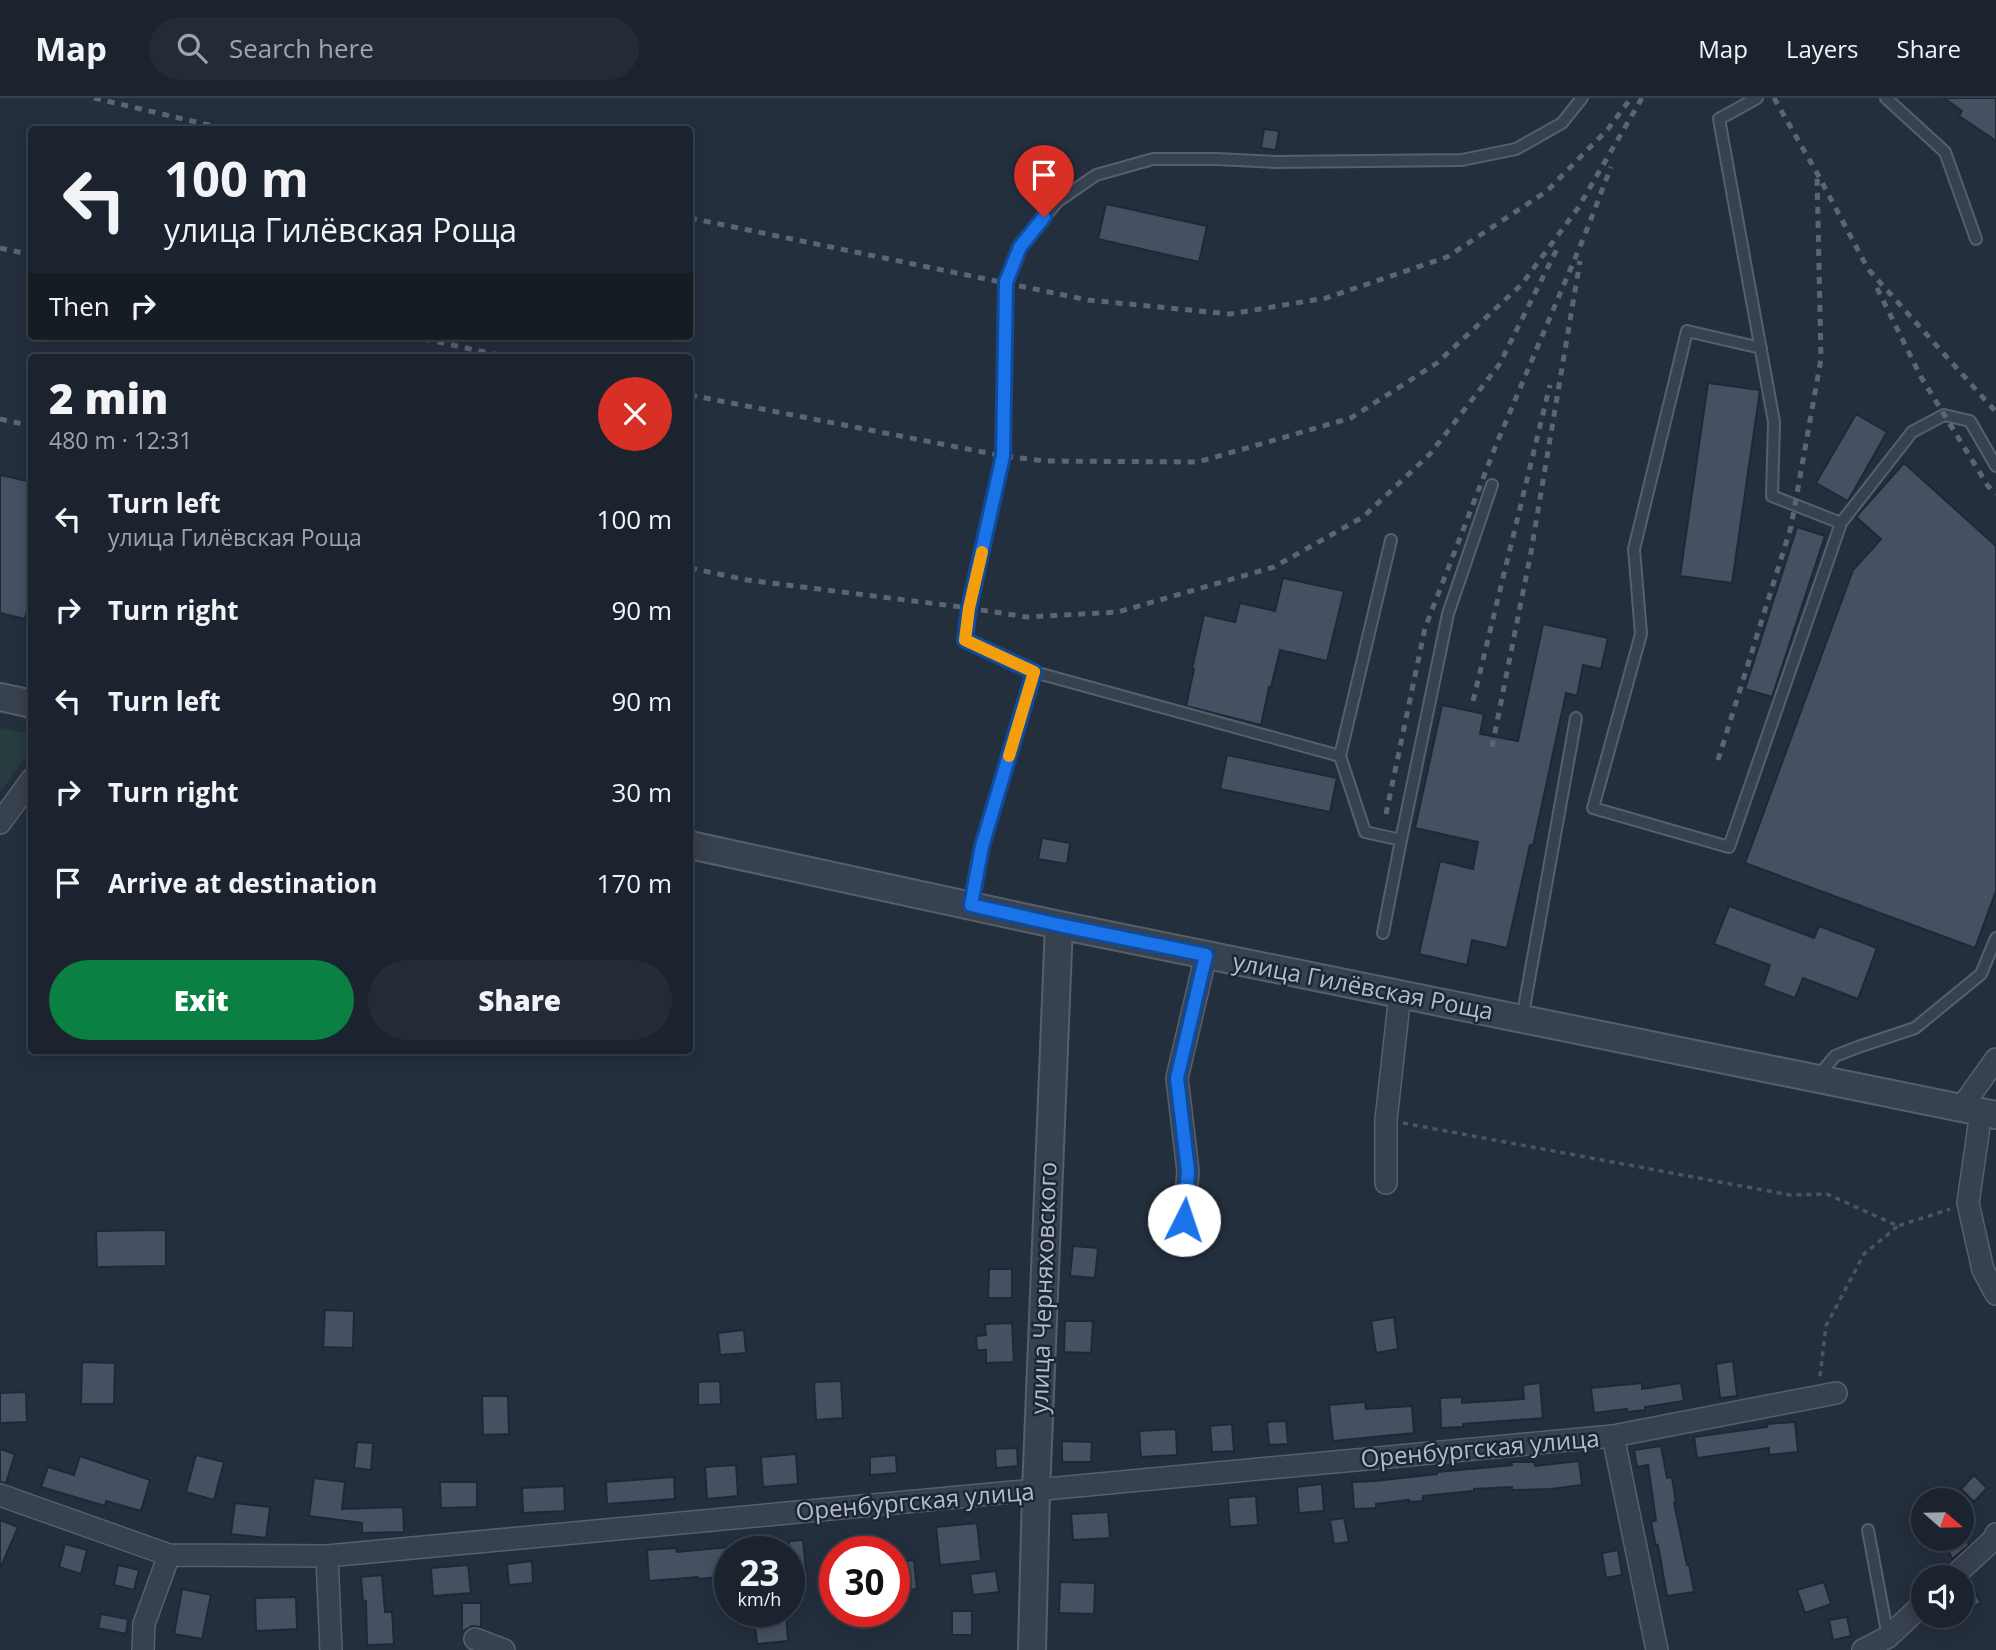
<!DOCTYPE html>
<meta charset="utf-8">
<style>
body{margin:0;font-family:"Open Sans",sans-serif;background:#242b36;color:#f1f3f6;height:100vh;display:flex;flex-direction:column;font-size:26px;white-space:nowrap}
*{box-sizing:border-box;margin:0}
p{font-size:23px;color:#a0a4aa}
.icon{flex:none;width:38px;height:38px;fill:none;stroke:currentColor;stroke-width:2;stroke-linecap:round;stroke-linejoin:round}
.map{position:relative;flex:1;overflow:hidden}
.panel{position:absolute;left:28px;top:256px;width:665px;height:700px;display:flex;flex-direction:column;background:#1b232e;border-radius:7px;box-shadow:0 4px 18px #0003,0 0 0 2px #39404a}
.panel>*{flex:none}
.hud{position:absolute;left:28px;top:28px;width:665px;height:214px;border-radius:7px;box-shadow:0 4px 18px #0003,0 0 0 2px #39404a;background:#1b232e;color:#f1f3f6;overflow:hidden}
.needle{width:46px;rotate:110deg}
.fabs{position:absolute;left:1911px;top:1390px;display:grid;gap:14px}
.fabs a{display:grid;place-items:center;width:63px;height:63px;border-radius:50%;background:#1b232e;box-shadow:0 4px 18px #0003,0 0 0 2px #39404a;font-size:35px}
.speed{position:absolute;left:714px;top:1438px;display:flex;gap:14px;font-size:35px;font-weight:700;text-align:center}
.speed>*{display:grid;place-content:center;width:91px;height:91px;border-radius:50%;background:#1b232e;box-shadow:0 4px 18px #0003,0 0 0 2px #39404a;line-height:1}
.speed small{font-size:18px;font-weight:400}
.speed .limit{border:10px solid #d22;background:#fff;color:#111}
.pin{position:absolute;display:grid;place-items:center;width:60px;height:60px;color:#fff;margin:-72px -30px;border-radius:50% 50% 50% 0;rotate:-45deg;box-shadow:0 0 7px #0007}
.pin .icon{rotate:45deg}
.me{position:absolute;width:77px;margin:-38px;rotate:4deg;stroke-linejoin:round;filter:drop-shadow(0 0 5px #0008)}
.turn{display:flex;align-items:center;gap:24px;height:147px;padding:0 21px;font-size:32px}
.turn .icon{width:91px;height:91px;stroke-width:2.5}
.turn b{display:block;font-size:49px;line-height:60px}
.then{display:flex;align-items:center;height:66px;padding:0 21px;background:#0003;gap:14px;font-size:26px}
.round{display:grid;place-items:center;flex:none;width:74px;height:74px;border-radius:37px;background:#242b36}
.headline{display:flex;align-items:center;justify-content:space-between;height:119px;padding:0 21px}
h1{font-size:42px;font-weight:800;line-height:52px}
.cta{display:flex;gap:14px;margin-top:auto;padding:14px 21px}
.cta a{flex:1;height:80px;border-radius:42px;background:#0b8043;color:#fff;font-size:28px;font-weight:800;line-height:80px;text-align:center}
.cta a+a{background:#242b36;color:#f1f3f6}
ul{padding:0;list-style:none}
li{display:flex;align-items:center;gap:21px;height:91px;padding:0 21px}
li div{flex:1}
li b{display:block;font-size:26px}
li em{font-style:normal}
header{display:flex;align-items:center;gap:42px;box-sizing:border-box;height:98px;padding:0 35px;background:#1b232e;border-bottom:2px solid #39404a}
header strong{font-size:33px}
nav{display:flex;gap:38px;margin-inline-start:auto;font-size:24px}
.search{width:490px;height:63px;background:#242b36;display:flex;align-items:center;gap:18px;box-sizing:border-box;padding:0 24px;border-radius:38px;color:#a0a4aa;font-size:26px}
.map>svg:first-child{display:block}
</style>
<header>
<strong>Map</strong>
<div class="search"><svg class="icon" aria-label="search" viewBox="0 0 24 24"><circle cx="10" cy="10" r="6"/><path d="M15 15l6 6"/></svg>Search here</div>
<nav><a>Map</a><a>Layers</a><a>Share</a></nav>
</header>
<div class="map">
<svg width="1996" height="1552" viewBox="0 0 1996 1552">
<rect width="100%" height="100%" fill="#242f3e"/>
<path fill="#263c3f" d="M0 630 32 636 31 652 0 694Z"/>
<path fill="#455162" stroke="#1f2835" stroke-width="2" d="M1944 0H1996V43L1959 18 1962 13Z
M1264 31 1279 33 1276 52 1261 50Z
M1106 106 1207 128 1199 164 1098 141Z
M1708 285 1760 292 1732 485 1680 478Z
M1856 316 1887 334 1848 403 1816 385Z
M1904 365 1996 448V793L1975 850 1745 765 1853 472 1881 441 1856 419Z
M0 377 32 384V492L25 521 0 515Z
M1797 429 1825 438 1772 599 1745 591Z
M1283 480 1344 493 1327 563 1280 552 1271 589H1269L1261 627 1186 608 1194 571H1192L1204 517 1235 524 1240 505 1275 513Z
M1543 526 1608 540 1601 571 1583 567 1577 598 1566 595 1533 748 1530 747 1507 850 1472 842 1467 867 1419 856 1440 763 1473 771 1478 744 1415 730 1442 607 1484 616 1480 636 1518 643Z
M1227 657 1337 680 1330 714 1220 691Z
M1042 740 1070 745 1067 766 1038 761Z
M1729 808 1814 840 1819 828 1877 850 1858 901 1803 880 1795 900 1763 888 1770 867 1714 846Z
M166 1132V1168L97 1169 96 1133Z
M1073 1148 1098 1150 1095 1180 1070 1178Z
M989 1171H1012V1200H988Z
M325 1212 354 1213 353 1250 323 1249Z
M1394 1219 1398 1251 1376 1255 1371 1223Z
M1065 1223H1093L1091 1255 1064 1254Z
M1012 1225 1014 1264 986 1265V1252H977L976 1238 986 1237 985 1226Z
M744 1232 746 1255 720 1257 718 1235Z
M1733 1263 1737 1298 1720 1300 1716 1266Z
M82 1264 115 1265 114 1306H81Z
M720 1283 721 1306 698 1307V1284Z
M841 1283 843 1320 816 1322 814 1284Z
M1540 1285 1543 1320 1463 1326V1329L1441 1330 1440 1300 1462 1299V1305L1524 1301 1523 1287Z
M1642 1285V1291L1681 1285 1684 1303 1645 1309V1312L1627 1314V1311L1594 1315 1591 1290Z
M26 1294 27 1324 0 1325V1295Z
M482 1298H508L509 1336 483 1337Z
M1365 1304 1366 1311 1412 1308 1414 1335 1333 1343 1329 1307Z
M1286 1323 1288 1346 1269 1347 1267 1324Z
M1795 1324 1798 1354 1769 1357V1350L1697 1360 1694 1339 1767 1329V1326Z
M1232 1326 1234 1353 1212 1354 1210 1328Z
M1176 1331 1177 1357 1141 1359 1139 1333Z
M1062 1343 1092 1344 1091 1364H1062Z
M357 1344 373 1345 371 1372 354 1370Z
M1661 1348 1667 1380 1672 1379 1676 1405H1674L1687 1467 1689 1466 1694 1494 1667 1498 1658 1447 1656 1448 1651 1424 1656 1422 1648 1367 1637 1369 1634 1352Z
M1017 1350 1018 1368 996 1370 995 1351Z
M0 1351 15 1356 6 1385 0 1384Z
M796 1356 798 1386 763 1389 761 1359Z
M196 1357 224 1364 214 1402 186 1394Z
M896 1357 897 1375 870 1377V1359Z
M80 1358 150 1382 141 1413 106 1403 105 1408 41 1389 48 1369 74 1377Z
M1579 1363 1582 1387 1551 1391 1512 1392V1389L1474 1391V1393L1423 1398V1403L1409 1404V1402L1376 1406V1410L1354 1411 1352 1384 1374 1383 1437 1376V1374L1512 1367 1511 1364H1534L1535 1368Z
M736 1367 738 1398 707 1401 705 1369Z
M1974 1377 1987 1390 1974 1404 1961 1391Z
M674 1379 675 1401 607 1406 606 1384Z
M314 1380 345 1384 342 1411 403 1409 404 1434 362 1435V1425L309 1418Z
M440 1384H477V1409L441 1410Z
M1322 1386 1324 1413 1299 1415 1297 1389Z
M564 1388 565 1413 523 1415 522 1390Z
M1256 1398 1258 1427 1230 1429 1228 1400Z
M235 1405 270 1409 266 1440 231 1436Z
M1108 1414 1110 1440 1073 1442 1071 1416Z
M1344 1420 1349 1444 1334 1446 1330 1422Z
M0 1422 18 1429 0 1471Z
M977 1425 981 1463 940 1467 936 1429Z
M1943 1440H1966L1969 1447 1952 1461Z
M803 1442 807 1483 789 1484V1443Z
M65 1446 87 1452 81 1476 59 1469Z
M730 1449V1478L698 1481V1479L649 1483 647 1452 676 1450 677 1454Z
M1618 1452 1622 1477 1606 1480 1602 1455Z
M914 1462 917 1491 894 1494V1464Z
M532 1463 533 1485 509 1487 507 1466Z
M118 1467 139 1472 134 1492 114 1487Z
M468 1467 471 1495 433 1498 431 1470Z
M996 1473 999 1494 973 1497 970 1476Z
M382 1477 385 1514H392L394 1546 367 1547 366 1503 363 1504 361 1479Z
M1060 1484 1095 1485 1094 1516 1059 1515Z
M1824 1484 1831 1506 1805 1515 1797 1492Z
M1972 1489 1981 1505 1967 1512 1962 1502V1494Z
M182 1491 211 1497 202 1541 174 1536Z
M296 1499 297 1531 256 1533 255 1500Z
M462 1505H481V1529L472 1528 462 1534Z
M952 1513H972V1537H952Z
M786 1515 788 1543 757 1546 754 1518Z
M101 1516 128 1521 126 1536 98 1530Z
M1847 1519 1851 1538 1833 1542 1829 1522Z"/>
<g fill="none" stroke-linecap="round" stroke-linejoin="round">
<defs>
<path id="service" d="M1757 0 1719 21 1774 324 1772 398 1841 425 1729 749 1593 710 1641 536 1634 451 1687 233 1761 250
M1886 0 1945 54 1976 141
M1841 425 1912 334 1944 317 1970 323 1996 368
M1034 574 1340 658 1391 442
M1340 658 1365 734 1401 742 1448 516 1492 387
M971 807 982 748 1034 574 965 542 969 510 1003 358 1006 184 1020 149 1057 104 1096 77 1153 61H1216L1275 64 1462 62 1516 51 1562 25 1582 0
M1383 835 1401 742
M1522 921 1576 620
M1818 978 1835 958 1858 949 1915 930 1981 876 1996 840
M1868 1432 1888 1539"/>
<path id="minor" d="M0 725 32 681
M1961 1010 1996 961
M1981 1014 1968 1105 1983 1172 1996 1196
M1386 1085V1022L1400 896
M1184 1122 1188 1073 1177 980 1206 857
M1613 1338 1657 1552
M0 1397 169 1457 327 1458 1613 1338 1836 1295
M327 1458 331 1552
M1953 1479 1993 1442 1996 1436
M475 1541 504 1552
M143 1552 144 1526 169 1457
M1863 1552 1888 1539 1923 1506"/>
<path id="tertiary" d="M0 599 32 606
M690 747 1059 827 1996 1017
M1032 1552 1036 1393 1059 827"/>
</defs>
<use href="#service" stroke="#565f6c" stroke-width="14"/>
<use href="#minor" stroke="#565f6c" stroke-width="24"/>
<use href="#tertiary" stroke="#565f6c" stroke-width="30"/>
<path stroke="#44595c" stroke-width="3.5" stroke-dasharray="5 5" stroke-linecap="butt" d="M1403 1025 1790 1097 1827 1096 1898 1128 1950 1111
M1820 1278 1826 1228 1864 1156 1898 1128"/>
<use href="#service" stroke="#38414e" stroke-width="10"/>
<use href="#minor" stroke="#38414e" stroke-width="21"/>
<use href="#tertiary" stroke="#38414e" stroke-width="26"/>
<path stroke="#5a6575" stroke-width="5" stroke-dasharray="7 7" stroke-linecap="butt" d="M94 0 230 32
M1774 0 1817 75 1868 171 1996 314
M690 120 1088 202 1230 216 1326 200 1447 159 1547 93 1608 31 1631 0
M0 150 32 157
M1877 190 1921 279 1988 388 1996 396
M410 238 508 259
M690 297 1003 358 1045 363 1198 364 1351 320 1437 265 1522 186 1578 110 1642 0
M0 321 32 328
M690 470 747 482 969 510 1026 519 1118 514 1274 469 1363 419 1430 356 1499 267 1559 147
M1473 603 1550 287
M1492 649 1531 454 1580 163
M1718 662 1791 429 1821 261 1817 75
M1386 716 1425 530 1496 347 1584 139 1611 69"/>
</g>
<g fill="none" stroke-linecap="round" stroke-linejoin="round">
<defs>
<path id="route" d="M1044 119 1020 149 1006 184 1003 358 969 510 965 542 1034 574 982 748 971 807 1059 827 1206 857 1177 980 1188 1073 1184 1122"/>
</defs>
<use href="#route" stroke="#114b97" stroke-width="18"/>
<use href="#route" stroke="#1a73e8" stroke-width="12"/>
<path stroke="#f59e0b" stroke-width="12" d="M982 454 969 510 965 542 1034 574 1009 658"/>
</g>
<g text-anchor="middle" stroke-width="5" stroke-linejoin="round" paint-order="stroke">
<g font-size="24" fill="#b4bcc9" stroke="#1d2633">
<text transform="translate(1363 889) rotate(11)" y="8">улица Гилёвская Роща</text>
<text transform="translate(1044 1190) rotate(-88)" y="8">улица Черняховского</text>
<text transform="translate(1480 1351) rotate(-5)" y="8">Оренбургская улица</text>
<text transform="translate(915 1404) rotate(-5)" y="8">Оренбургская улица</text>
</g>
</g>
</svg>
<div class="fabs">
<a><svg class="needle" viewBox="-14 -14 28 28"><path d="M0-13l5 13h-10z" fill="#e53935"/><path d="M0 13l5-13h-10z" fill="#a0a4aa"/></svg></a>
<a><svg class="icon" aria-label="sound" viewBox="0 0 24 24"><path d="M4 9h4l5-4v14l-5-4H4zM17 9q2 3 0 6"/></svg></a>
</div>
<div class="speed"><div>23<small>km/h</small></div><div class="limit">30</div></div>
<div class="pin" style="left:1044px;top:119px;background:#d93025"><svg class="icon" aria-label="arrive" viewBox="0 0 24 24"><path d="M6 21V4h12l-3 4 3 4H6"/></svg></div>
<svg class="me" style="left:1184px;top:1122px" viewBox="-20 -20 40 40"><circle r="19" fill="#fff"/><path d="M0-13L10 11 0 6-10 11z" fill="#1a73e8"/></svg>
<div class="hud">
<div class="turn"><svg class="icon" aria-label="left" viewBox="0 0 24 24"><path d="M17 20v-9H6M10 6l-5 5 5 5"/></svg><div><b>100 m</b>улица Гилёвская Роща</div></div>
<div class="then">Then<svg class="icon" aria-label="right" viewBox="0 0 24 24"><path d="M7 20v-9h11M14 6l5 5-5 5"/></svg></div>
</div>
<section class="panel">
<div class="headline"><div><h1>2 min</h1><p>480 m · 12:31</p></div><a class="round" style="background:#d93025;color:#fff"><svg class="icon" aria-label="close" viewBox="0 0 24 24"><path d="M6 6l12 12M18 6L6 18"/></svg></a></div>
<ul>
<li><svg class="icon" aria-label="left" viewBox="0 0 24 24"><path d="M17 20v-9H6M10 6l-5 5 5 5"/></svg><div><b>Turn left</b><p>улица Гилёвская Роща</p></div><em>100 m</em></li>
<li><svg class="icon" aria-label="right" viewBox="0 0 24 24"><path d="M7 20v-9h11M14 6l5 5-5 5"/></svg><div><b>Turn right</b></div><em>90 m</em></li>
<li><svg class="icon" aria-label="left" viewBox="0 0 24 24"><path d="M17 20v-9H6M10 6l-5 5 5 5"/></svg><div><b>Turn left</b></div><em>90 m</em></li>
<li><svg class="icon" aria-label="right" viewBox="0 0 24 24"><path d="M7 20v-9h11M14 6l5 5-5 5"/></svg><div><b>Turn right</b></div><em>30 m</em></li>
<li><svg class="icon" aria-label="arrive" viewBox="0 0 24 24"><path d="M6 21V4h12l-3 4 3 4H6"/></svg><div><b>Arrive at destination</b></div><em>170 m</em></li>
</ul>
<div class="cta"><a>Exit</a><a>Share</a></div>
</section>
</div>
